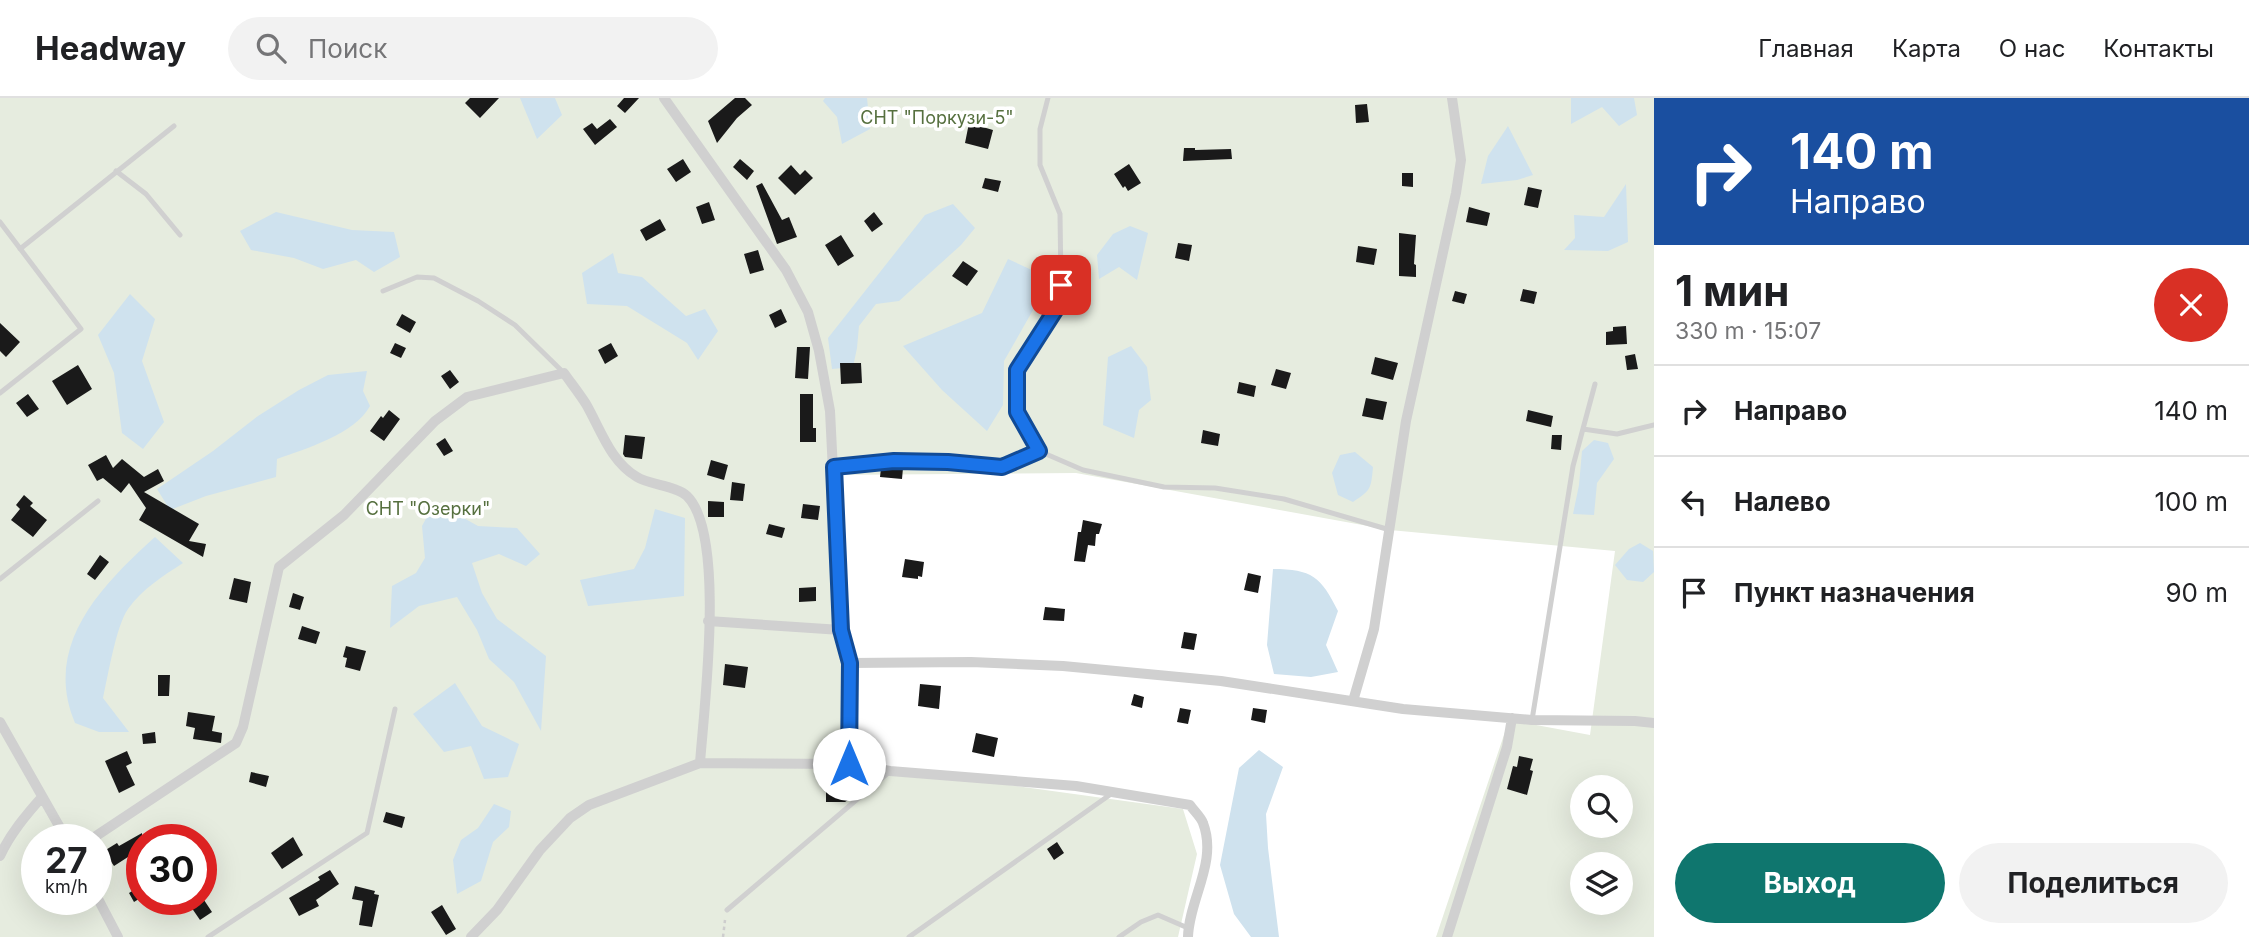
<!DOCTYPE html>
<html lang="ru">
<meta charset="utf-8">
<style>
body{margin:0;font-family:Inter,sans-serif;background:#f2f2f2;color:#202124;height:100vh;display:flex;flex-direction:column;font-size:26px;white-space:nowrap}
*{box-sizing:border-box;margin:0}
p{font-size:23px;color:#757577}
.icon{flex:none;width:38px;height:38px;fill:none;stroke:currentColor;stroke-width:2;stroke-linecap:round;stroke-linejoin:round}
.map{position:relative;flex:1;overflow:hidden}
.panel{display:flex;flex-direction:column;background:#fff;width:595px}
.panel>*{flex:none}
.top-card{background:#1a4fa0;color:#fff;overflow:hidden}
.buttons{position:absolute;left:1570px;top:677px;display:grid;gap:14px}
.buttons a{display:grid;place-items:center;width:63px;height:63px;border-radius:50%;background:#fff;box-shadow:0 7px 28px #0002;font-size:35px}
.speed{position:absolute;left:21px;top:726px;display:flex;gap:14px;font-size:35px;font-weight:700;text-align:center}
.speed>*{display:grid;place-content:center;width:91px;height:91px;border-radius:50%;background:#fff;box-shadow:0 7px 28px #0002;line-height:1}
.speed small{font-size:18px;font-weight:400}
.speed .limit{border:10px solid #d22;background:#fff;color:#111}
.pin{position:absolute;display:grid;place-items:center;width:60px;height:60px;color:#fff;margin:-30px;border-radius:14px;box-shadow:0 4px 10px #0006}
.me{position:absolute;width:77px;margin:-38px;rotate:0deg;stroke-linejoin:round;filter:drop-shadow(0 0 5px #0008)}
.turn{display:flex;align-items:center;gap:24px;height:147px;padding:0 21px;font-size:32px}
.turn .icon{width:91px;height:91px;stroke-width:2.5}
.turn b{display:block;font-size:49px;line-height:60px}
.round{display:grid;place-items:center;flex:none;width:74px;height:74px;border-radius:37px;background:#f2f2f2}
.headline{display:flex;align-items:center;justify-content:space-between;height:119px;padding:0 21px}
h1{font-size:42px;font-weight:700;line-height:52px}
.button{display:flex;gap:14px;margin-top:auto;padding:14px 21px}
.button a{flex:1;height:80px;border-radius:42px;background:#0f766e;color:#fff;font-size:28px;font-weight:700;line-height:80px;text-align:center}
.button a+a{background:#f2f2f2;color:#202124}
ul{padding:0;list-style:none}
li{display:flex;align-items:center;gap:21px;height:91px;padding:0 21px;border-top:2px solid #e0e0e0}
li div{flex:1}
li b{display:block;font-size:26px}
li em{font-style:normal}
header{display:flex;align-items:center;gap:42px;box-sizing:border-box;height:98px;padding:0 35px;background:#fff;border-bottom:2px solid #e0e0e0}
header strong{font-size:33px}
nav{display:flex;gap:38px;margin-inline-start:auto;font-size:24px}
.search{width:490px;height:63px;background:#f2f2f2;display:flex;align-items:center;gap:18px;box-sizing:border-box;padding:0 24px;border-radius:38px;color:#757577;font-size:26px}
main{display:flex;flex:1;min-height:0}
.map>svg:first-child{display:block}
</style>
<header>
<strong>Headway</strong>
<div class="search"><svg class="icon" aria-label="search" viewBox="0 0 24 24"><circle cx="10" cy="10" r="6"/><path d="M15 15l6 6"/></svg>Поиск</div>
<nav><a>Главная</a><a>Карта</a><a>О нас</a><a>Контакты</a></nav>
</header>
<main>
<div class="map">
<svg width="1654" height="839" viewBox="0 0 1654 839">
<rect width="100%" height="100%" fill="#fff"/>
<path fill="#e6ecdf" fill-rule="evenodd" d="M0 0H1654V839H1436L1509 622 1590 637 1615 453 1390 432 1076 375 827 377 850 665 1183 711 1197 756 1178 839H0ZM1582 690H1620V728H1582ZM37 742H96V802H37ZM142 742H201V802H142ZM1582 766H1620V805H1582Z"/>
<path fill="#cfe2ee" d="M520 0H555L562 17 537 41Z
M825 0H867L870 31 842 46 837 19 823 3Z
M1571 0H1634L1637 17 1619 28 1602 9 1571 26Z
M1508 28 1533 77 1517 82 1481 86 1488 58Z
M1626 86 1628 144 1608 153 1564 152 1575 140 1574 117 1604 119Z
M953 106 975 130 961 147 899 203 876 206 859 228 857 250 853 269 832 271 828 240 925 117Z
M276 114 352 132 394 134 400 159 374 174 356 162 323 171 294 160 251 152 240 133Z
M1130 128 1148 135 1137 182 1119 169 1099 181 1097 157 1113 136Z
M613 155 618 175 642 179 686 218 705 211 718 233 698 262 687 245 627 208 587 206 582 175Z
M1008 161 1034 173 1037 205 1004 263 1003 307 987 333 942 292 903 248 982 215Z
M130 196 155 221 142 263 164 324 143 351 122 335 114 275 98 237Z
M1131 248 1147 269 1151 302 1139 312 1134 340 1103 327 1108 259Z
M367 273 363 293 370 308C355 336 305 351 277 361L276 379 206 398 170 412 157 391 213 353 258 318 299 292 328 277Z
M1594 342 1608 345 1614 361 1597 385 1594 417 1573 416 1579 387 1582 353Z
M1355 354 1373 369C1371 391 1371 392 1353 404L1338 397 1332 375 1340 357Z
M435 404 478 428 517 430 540 456 526 468 499 456 472 465 482 495 497 521 546 558 541 633 514 584 489 561 477 532 457 499 419 508 390 530 392 488 416 475 425 460 422 428Z
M655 411 685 420 684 498 588 508 580 482 634 471 645 450Z
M155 439 183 465C163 478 142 491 128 511 116 528 108 578 103 600L129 634H99L75 625C42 547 102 487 155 439Z
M1640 445 1653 453 1654 474 1643 484 1627 482 1615 467 1629 451Z
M1273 471C1312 471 1321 479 1338 513L1326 547 1338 574 1311 579 1274 576 1267 547Z
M455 585 482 628 519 646 508 679 484 681 471 648 444 654 413 616Z
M1259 652 1283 669 1266 716 1268 750 1279 839H1251L1234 816 1220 767 1239 670Z
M494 706 511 713 509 729 493 744 481 783 457 796 453 762 461 742 478 730Z"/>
<path fill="#1a1a1a" d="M470 0H499L480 20 465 5Z
M624 0H639L625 15 617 8Z
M735 0H745L752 7 737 20 717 45 708 23Z
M1367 6 1369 24 1356 25 1355 7Z
M610 21 617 29 595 47 583 31 592 25 597 31Z
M969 25 993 32 988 51 965 45Z
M1184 50H1195V52L1231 51 1232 61 1183 63Z
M683 61 691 74 676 84 667 71Z
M740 61 754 73 747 82 733 69Z
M1129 66 1141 85 1128 93 1125 88 1123 90 1114 76Z
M791 67 800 77 805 72 813 80 795 97 778 80Z
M1402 75H1413V89L1402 88Z
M985 80 1001 83 998 94 982 90Z
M762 85 782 122 789 119 797 139 777 146 756 88Z
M1528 89 1542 92 1538 110 1524 107Z
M709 104 715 122 702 126 696 109Z
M1469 109 1490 115 1487 128 1466 124Z
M874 114 883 126 872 134 864 123Z
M660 121 666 132 646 143 640 132Z
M1399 135 1416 137 1414 166 1416 167V179L1399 178Z
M841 137 854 158 838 168 825 147Z
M1178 145 1192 147 1189 163 1175 160Z
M1358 148 1377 151 1374 167 1356 164Z
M758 152 764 172 750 176 744 156Z
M963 163 978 173 967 188 952 178Z
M1523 191 1537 194 1534 206 1520 203Z
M1455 193 1467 196 1464 206 1452 203Z
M781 211 787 224 775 230 769 217Z
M402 216 416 224 410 235 396 227Z
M0 225 20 244 6 259 0 253Z
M1626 228 1627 246 1606 247V234L1613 233V229Z
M395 245 406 250 401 260 390 255Z
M611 245 618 258 605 266 598 252Z
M797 249H810L808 281 795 280Z
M1635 256 1638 271 1627 272 1625 258Z
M1375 259 1398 265 1393 282 1371 276Z
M840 265H861L862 285 841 286Z
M78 267 92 291 67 307 52 283Z
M1276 271 1291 275 1286 291 1271 287Z
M450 272 459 284 450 291 441 278Z
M1239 284 1256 288 1254 299 1237 295Z
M28 296 39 311 27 319 16 305Z
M800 296H813V330H816V344H800Z
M1366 300 1387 304 1383 322 1362 318Z
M389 312 400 321 384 343 370 333 381 318 383 320Z
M1528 312 1553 318 1551 329 1526 323Z
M1203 332 1220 336 1218 348 1201 345Z
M625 337 645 339 642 361 625 359 623 356Z
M1552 337H1562L1561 352 1551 351Z
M445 340 453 353 444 358 436 346Z
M106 357 113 370 122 361 144 379 158 371 164 383 144 394 199 426 189 443 206 446 203 459 139 422 146 410 129 385 121 395 103 380 97 383 88 367Z
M711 362 728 367 724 382 707 377Z
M891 369 903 370 902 381 880 379 881 370Z
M732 384 745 386 743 403 730 402Z
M24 397 33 405 30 408 47 422 33 439 11 422 20 411 16 407Z
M708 403 724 404V419H708Z
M803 406 820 408 818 422 801 420Z
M1083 422 1102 426 1099 436H1096L1095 448 1088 447 1085 464 1074 463 1078 434H1081Z
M769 426 785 430 782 440 766 436Z
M100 457 109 464 95 482 87 476Z
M905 461 924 464 922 479 918 478V481L902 479Z
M1248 475 1261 478 1258 495 1244 492Z
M234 480 251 484 247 505 229 501Z
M816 489V503L799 504V490Z
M293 495 304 499 300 512 289 509Z
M1045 509 1065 511 1064 523 1043 522Z
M302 528 320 534 316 546 298 541Z
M1184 534 1197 536 1194 552 1181 550Z
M346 548 366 553 360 573 345 569 347 560 343 559Z
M725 566 748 569 745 590 723 587Z
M158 577H170L169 598H158Z
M920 586 941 588 939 611 918 608Z
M1134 596 1144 599 1142 610 1131 607Z
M1180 610 1191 612 1188 626 1177 624Z
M1253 610 1267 612 1265 625 1251 622Z
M188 614 215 618 212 633 222 635 221 645 193 641 195 630 186 628Z
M155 634 156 645 143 646 142 636Z
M976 635 998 640 994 659 972 654Z
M127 653 132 665 126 668 135 687 119 695 105 663Z
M1519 658 1533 661 1530 672 1533 673 1527 697 1507 691 1513 668 1517 669Z
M251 674 269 678 266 689 249 684Z
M826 690 848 691V702L845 704H826Z
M386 714 405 719 402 730 383 724Z
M142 735V750L114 768 104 753 117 745 119 748Z
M293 739 303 757 282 771 271 755Z
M1057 744 1064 755 1054 762 1047 751Z
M330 772 339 786 316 802 319 808 299 818 289 800 320 782 318 779Z
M142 787V799L134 804 129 795Z
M355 788 375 793 374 796 379 797 372 829 359 827 363 803 352 801Z
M195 802H204L212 814 200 822 189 806Z
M442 807 456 831 446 837 431 814Z"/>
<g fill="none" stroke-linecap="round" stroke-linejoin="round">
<path stroke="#cdcdcd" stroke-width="2.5" stroke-dasharray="3.5 3.5" stroke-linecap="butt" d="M723 839 725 822"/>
<path stroke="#d0d0d0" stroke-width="5" d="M116 73 146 96 180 137
M0 124 81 231 0 295
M20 151 174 28
M383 193 417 179 434 180 478 203 515 227 564 275
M1583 331 1617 336 1654 327
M1039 353 1017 314V272L1058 208 1061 187 1060 116 1040 67V31L1048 0
M834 369 894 363 948 364 1002 369 1039 353 1083 372 1164 389 1215 390 1284 401 1390 432
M0 481 98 403
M1532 622 1573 368 1595 286
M727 812 888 675
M208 839 367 735 395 611
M909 839 1111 696
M1119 839 1141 824 1158 817 1188 830"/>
<path stroke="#d0d0d0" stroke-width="10" d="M664 0 786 172 808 214 819 253 830 313 841 532 850 565
M708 523 841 532
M1353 603 1374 531 1406 323 1456 95 1461 62 1452 0
M0 624 67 742
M850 666 890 673 1076 688 1190 707C1194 713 1201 719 1203 725 1218 764 1189 801 1188 839
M90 742 236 645 243 629 279 469 344 417 435 323 467 299 564 275C571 285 579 295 586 306 601 332 610 363 637 379 650 387 677 388 687 398 726 436 704 610 700 665
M0 758C10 736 26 717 42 699
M96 797 118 839
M471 839 497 812 540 752 570 720 589 707 700 665 850 666V565L971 564 1063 568 1221 583 1403 611 1532 622 1635 623 1654 625
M1447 839 1507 649 1512 620"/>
</g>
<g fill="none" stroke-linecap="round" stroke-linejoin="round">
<defs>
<path id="route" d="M849 666 850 565 841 532 834 369 894 363 948 364 1002 369 1039 353 1017 314V272L1058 208 1061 187"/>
</defs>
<use href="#route" stroke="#114b97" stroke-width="18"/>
<use href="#route" stroke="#1a73e8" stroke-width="12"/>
</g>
<g text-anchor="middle" stroke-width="7" stroke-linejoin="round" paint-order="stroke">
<g font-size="18" fill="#56703f" stroke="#fff">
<text x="937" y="26">СНТ "Поркузи-5"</text>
<text x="428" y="417">СНТ "Озерки"</text>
</g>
</g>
</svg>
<div class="buttons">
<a><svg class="icon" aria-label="search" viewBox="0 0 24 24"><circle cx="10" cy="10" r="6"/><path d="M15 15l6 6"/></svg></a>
<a><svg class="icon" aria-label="layers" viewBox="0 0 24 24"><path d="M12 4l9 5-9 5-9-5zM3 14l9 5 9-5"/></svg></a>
</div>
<div class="speed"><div>27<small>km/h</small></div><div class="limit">30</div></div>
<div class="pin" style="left:1061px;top:187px;background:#d93025"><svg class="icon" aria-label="arrive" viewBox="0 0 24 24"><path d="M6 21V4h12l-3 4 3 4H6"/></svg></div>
<svg class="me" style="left:849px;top:666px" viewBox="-20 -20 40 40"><circle r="19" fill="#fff"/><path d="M0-13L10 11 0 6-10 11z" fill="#1a73e8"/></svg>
</div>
<section class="panel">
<div class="top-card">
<div class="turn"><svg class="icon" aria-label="right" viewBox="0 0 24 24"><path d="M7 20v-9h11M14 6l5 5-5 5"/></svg><div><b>140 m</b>Направо</div></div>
</div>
<div class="headline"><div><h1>1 мин</h1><p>330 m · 15:07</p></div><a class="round" style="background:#d93025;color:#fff"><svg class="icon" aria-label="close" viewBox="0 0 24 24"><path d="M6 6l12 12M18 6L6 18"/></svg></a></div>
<ul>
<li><svg class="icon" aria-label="right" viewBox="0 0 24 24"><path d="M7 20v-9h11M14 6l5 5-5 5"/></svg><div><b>Направо</b></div><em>140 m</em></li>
<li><svg class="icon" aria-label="left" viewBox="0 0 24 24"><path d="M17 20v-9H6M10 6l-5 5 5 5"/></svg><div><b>Налево</b></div><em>100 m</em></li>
<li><svg class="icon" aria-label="arrive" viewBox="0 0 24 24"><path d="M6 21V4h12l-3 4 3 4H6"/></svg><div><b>Пункт назначения</b></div><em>90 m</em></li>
</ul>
<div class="button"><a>Выход</a><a>Поделиться</a></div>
</section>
</main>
